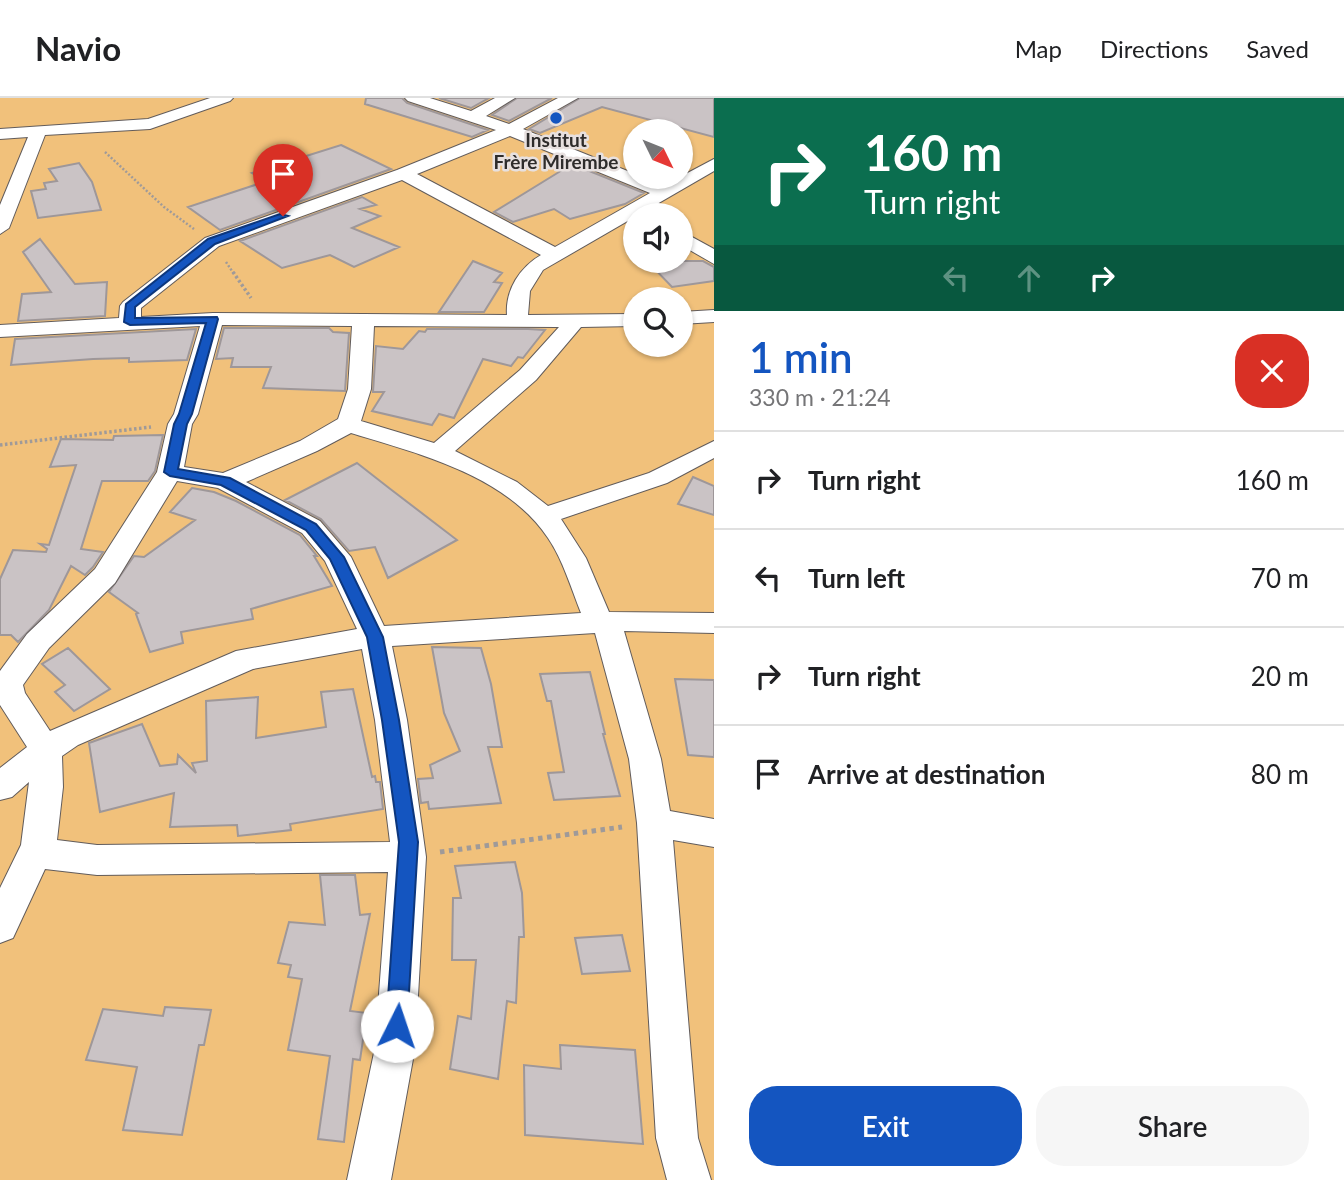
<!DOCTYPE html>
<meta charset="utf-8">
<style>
body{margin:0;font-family:Lato,sans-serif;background:#f6f6f6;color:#202124;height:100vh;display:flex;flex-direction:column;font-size:26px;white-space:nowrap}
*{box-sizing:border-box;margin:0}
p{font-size:23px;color:#757577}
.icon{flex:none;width:38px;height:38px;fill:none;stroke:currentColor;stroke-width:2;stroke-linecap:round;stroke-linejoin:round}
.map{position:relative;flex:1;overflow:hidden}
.sheet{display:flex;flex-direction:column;background:#fff;width:630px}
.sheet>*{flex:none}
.banner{background:#0b6e4f;color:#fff;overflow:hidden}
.needle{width:46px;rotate:133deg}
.controls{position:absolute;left:623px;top:21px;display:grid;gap:14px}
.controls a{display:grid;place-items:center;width:70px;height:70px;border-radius:50%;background:#fff;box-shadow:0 2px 5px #0004;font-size:35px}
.pin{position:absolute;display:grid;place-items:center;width:60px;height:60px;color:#fff;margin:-72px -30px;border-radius:50% 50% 50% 0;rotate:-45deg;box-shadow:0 0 7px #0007}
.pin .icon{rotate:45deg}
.me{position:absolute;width:77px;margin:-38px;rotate:4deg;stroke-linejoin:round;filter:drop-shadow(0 0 5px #0008)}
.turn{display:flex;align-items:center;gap:24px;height:147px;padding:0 35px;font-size:32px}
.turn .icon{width:91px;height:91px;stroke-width:2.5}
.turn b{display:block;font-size:49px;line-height:60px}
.lanes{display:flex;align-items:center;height:66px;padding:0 35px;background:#0003;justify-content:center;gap:35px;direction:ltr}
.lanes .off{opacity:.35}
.round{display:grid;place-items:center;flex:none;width:74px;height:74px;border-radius:28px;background:#f6f6f6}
.headline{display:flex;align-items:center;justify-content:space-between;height:119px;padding:0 35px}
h1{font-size:42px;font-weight:600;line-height:52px;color:#1455c0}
.action{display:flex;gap:14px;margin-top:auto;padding:14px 35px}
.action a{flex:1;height:80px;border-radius:28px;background:#1455c0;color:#fff;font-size:28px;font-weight:600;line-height:80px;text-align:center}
.action a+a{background:#f6f6f6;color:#202124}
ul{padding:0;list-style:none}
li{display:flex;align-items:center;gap:21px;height:98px;padding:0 35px;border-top:2px solid #e0e0e0}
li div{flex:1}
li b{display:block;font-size:26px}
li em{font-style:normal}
header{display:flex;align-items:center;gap:42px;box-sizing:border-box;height:98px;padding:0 35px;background:#fff;border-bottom:2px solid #e0e0e0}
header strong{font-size:33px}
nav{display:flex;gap:38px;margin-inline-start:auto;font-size:24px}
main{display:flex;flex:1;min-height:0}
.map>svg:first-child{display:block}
</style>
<header>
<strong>Navio</strong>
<nav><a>Map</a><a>Directions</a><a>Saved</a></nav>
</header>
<main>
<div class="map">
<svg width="714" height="1082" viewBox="0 0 714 1082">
<rect width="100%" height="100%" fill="#e7e0df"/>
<path fill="#f1c17b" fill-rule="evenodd" d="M0 0H714V1082H0ZM635 33H681V79H635ZM635 117H681V163H635ZM635 201H681V247H635Z"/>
<path fill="#cac3c5" stroke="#9e9799" stroke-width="2" d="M366 0H402L407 5 488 32 472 39 365 6Z
M439 0H489L471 10Z
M517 0H552L509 23 492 17Z
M580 0H714V39L602 9 540 35 529 31Z
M341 47 391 71 220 132 188 109 267 83 252 75Z
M79 65 92 84 101 112 38 120 31 93 46 91 44 85 57 83 49 71Z
M572 66 644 95 625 106 570 121 554 111 513 124 494 114Z
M362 99 376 107 360 111 380 118 352 130 399 149 354 169 330 157 282 170 240 143Z
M40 141 75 186 107 184 105 218 18 223 22 196 51 194 23 154Z
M473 163 502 175 494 184 502 185 484 214H439Z
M647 163H703L714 169V183L672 189Z
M224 230H329L333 234 349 235 345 293 263 290 271 269H231L233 260 216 261Z
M196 231 187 262 129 264V260L93 261 11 267 15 241Z
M427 231H528L545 232 523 260 518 259 511 268 483 261 454 320 439 316 432 327 372 313 384 294H373L376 248 403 251 419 233 425 234Z
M163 337 155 373 148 383H102L81 451 103 454 93 469 85 477 71 468 49 512 18 544 11 537H0V481L13 452 46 454 47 451 40 446 49 447 76 367 50 369 61 341 113 342 114 338Z
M357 365 389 390 457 442 388 480 375 449 349 453 321 421 285 402Z
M693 379 714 388V417L678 406Z
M192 390 214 394 236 403 300 437 317 458H314L332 488 251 511 253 521 181 534 183 545 150 554 136 516 138 515 109 494 134 458 144 459 195 422 170 414Z
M432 549 481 550 491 586 502 649H488L501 705 429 711 428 704 421 705 418 681 433 680 430 667 460 653 444 615Z
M68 550 110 591 74 613 55 594 65 587 42 566Z
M590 574 605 636H603L620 698 554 702 548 675 564 674 551 603H547L540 576Z
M675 581 714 582V659L688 657Z
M353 591 372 679 375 678 376 684H380L383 711 290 726 291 732 238 738 237 727 170 729 174 695 100 714 89 645 142 626 160 668 177 666 178 657 196 675 192 665 207 663 206 603 258 599 256 640 326 629 321 594Z
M515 764 522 795 524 839H519L516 905 507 903 498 981 450 971 458 918 471 921 476 862H452L453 800H461L455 768Z
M320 777H355L360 817 370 816 350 913 367 915 360 962 353 961 344 1044 318 1041 330 958 288 952 302 881 288 879 291 867 278 865 289 824 325 827Z
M622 837 630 873 582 876 575 840Z
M165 909 211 912 204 947H199L182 1037 123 1032 137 969 86 962 103 911 163 918Z
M560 947 635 952 643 1046 525 1037 524 967 561 971Z"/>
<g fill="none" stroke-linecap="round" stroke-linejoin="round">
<defs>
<path id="minor" d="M210 0H233L230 3 150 31 45 37 9 130 0 136V107L28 39 0 41V31L148 21Z
M405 0H430L471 13 495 0H515L486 18 509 26 558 0H578L523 31 635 76V79L663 88 714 61V73L543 172 530 193 528 217 635 216V228L581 229 536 282 455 353 517 384 548 408 649 375 714 343V360L667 385 561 421 586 460 609 514 714 515V535L624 533 661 661 670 713 714 721V749L673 742 698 1040 711 1082H667L656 1040 637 725 629 661 595 535 392 548 407 622 426 759 415 950 391 1082H347L375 950 388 774 97 777 45 771 13 840 0 845V790L21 747 29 684 12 699 0 702V670L27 649 0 607V573L27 536 95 471 157 374 168 326 174 316 200 228 0 239V227L119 220 120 208 123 204 205 140 397 72 496 32 408 3ZM510 38 650 95 555 149 417 76ZM402 82 541 157C520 169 505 192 507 217L213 215 141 219V210L219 148ZM222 227 352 228 348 291 338 321 300 343 223 375 184 369 192 326 198 316ZM374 228 559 229 520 272 434 345 361 323 371 291ZM351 335C419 356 506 377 548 440 563 462 571 490 581 515L384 528 351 459 320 423 246 384 317 353ZM177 383 218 390 302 435 325 463 357 531 236 553 50 633 25 595 23 587 49 550 115 485ZM362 551 375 622 390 744 97 747 57 742 63 689 62 658 78 647 253 571Z
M681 133 714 151V166L681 147Z
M714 212V224L681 226V214Z"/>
</defs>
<use href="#minor" stroke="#625c5b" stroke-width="2"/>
<path stroke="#9f9a99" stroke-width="2.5" stroke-dasharray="2 2" stroke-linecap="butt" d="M105 54 164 109 194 131
M226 164 234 176"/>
<path stroke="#9f9a99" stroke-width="3.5" stroke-dasharray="2.5 2.5" stroke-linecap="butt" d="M233 174 251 200
M0 347 151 329"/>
<path stroke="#9f9a99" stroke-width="5" stroke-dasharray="4.5 4.5" stroke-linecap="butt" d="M440 754 622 729"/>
<use href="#minor" fill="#fff" fill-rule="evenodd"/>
</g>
<path fill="#1455c0" stroke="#0d377d" stroke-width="2" d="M280 116 288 118 215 146 135 209V220L217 219 218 221 192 316 187 326 178 371 230 380 316 426 344 459 383 539 399 622 418 744 407 928 404 935 397 938 389 935 386 928 399 744 382 622 367 539 330 461 306 432 221 387 170 378 164 374 174 326 179 316 206 225 130 227 124 224 126 206 208 141Z"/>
<circle fill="#1455c0" stroke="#e7e0df" stroke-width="2.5" cx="556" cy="20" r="7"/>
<g text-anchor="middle" stroke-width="5" stroke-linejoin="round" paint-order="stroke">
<g font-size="19" font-weight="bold" fill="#2e2c2b" stroke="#e7e0df">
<text x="556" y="49">Institut<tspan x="556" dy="22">Frère Mirembe</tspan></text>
</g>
</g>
</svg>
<div class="controls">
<a><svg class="needle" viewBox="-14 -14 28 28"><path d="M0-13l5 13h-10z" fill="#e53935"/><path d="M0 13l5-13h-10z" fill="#757577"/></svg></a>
<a><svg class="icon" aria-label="sound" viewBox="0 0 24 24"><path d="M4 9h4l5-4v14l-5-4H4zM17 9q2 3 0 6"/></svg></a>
<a><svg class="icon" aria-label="search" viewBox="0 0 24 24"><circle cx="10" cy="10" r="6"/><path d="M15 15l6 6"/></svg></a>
</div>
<div class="pin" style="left:283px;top:118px;background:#d93025"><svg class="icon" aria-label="arrive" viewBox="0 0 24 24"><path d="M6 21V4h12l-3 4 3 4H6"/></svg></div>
<svg class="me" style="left:397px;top:928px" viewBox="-20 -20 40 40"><circle r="19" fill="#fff"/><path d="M0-13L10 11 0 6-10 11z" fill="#1455c0"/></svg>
</div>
<section class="sheet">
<div class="banner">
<div class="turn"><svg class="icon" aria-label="right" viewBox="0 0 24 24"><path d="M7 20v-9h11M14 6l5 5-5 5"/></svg><div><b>160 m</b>Turn right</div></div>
<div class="lanes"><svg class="icon off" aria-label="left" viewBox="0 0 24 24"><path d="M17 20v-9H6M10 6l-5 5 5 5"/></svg><svg class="icon off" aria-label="ahead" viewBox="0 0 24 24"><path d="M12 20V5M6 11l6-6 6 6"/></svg><svg class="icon" aria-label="right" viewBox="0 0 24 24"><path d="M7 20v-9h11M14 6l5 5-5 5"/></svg></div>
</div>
<div class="headline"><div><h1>1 min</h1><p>330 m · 21:24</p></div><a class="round" style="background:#d93025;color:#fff"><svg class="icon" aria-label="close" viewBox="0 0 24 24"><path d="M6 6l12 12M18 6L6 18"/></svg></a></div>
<ul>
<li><svg class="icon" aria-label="right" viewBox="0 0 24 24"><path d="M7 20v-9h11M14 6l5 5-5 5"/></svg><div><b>Turn right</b></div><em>160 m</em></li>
<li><svg class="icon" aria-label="left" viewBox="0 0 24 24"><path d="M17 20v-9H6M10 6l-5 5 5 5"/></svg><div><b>Turn left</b></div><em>70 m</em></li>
<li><svg class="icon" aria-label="right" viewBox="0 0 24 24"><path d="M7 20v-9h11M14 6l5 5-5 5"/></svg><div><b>Turn right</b></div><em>20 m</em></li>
<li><svg class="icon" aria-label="arrive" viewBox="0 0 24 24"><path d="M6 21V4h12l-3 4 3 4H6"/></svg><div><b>Arrive at destination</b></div><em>80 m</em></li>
</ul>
<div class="action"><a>Exit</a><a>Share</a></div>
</section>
</main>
